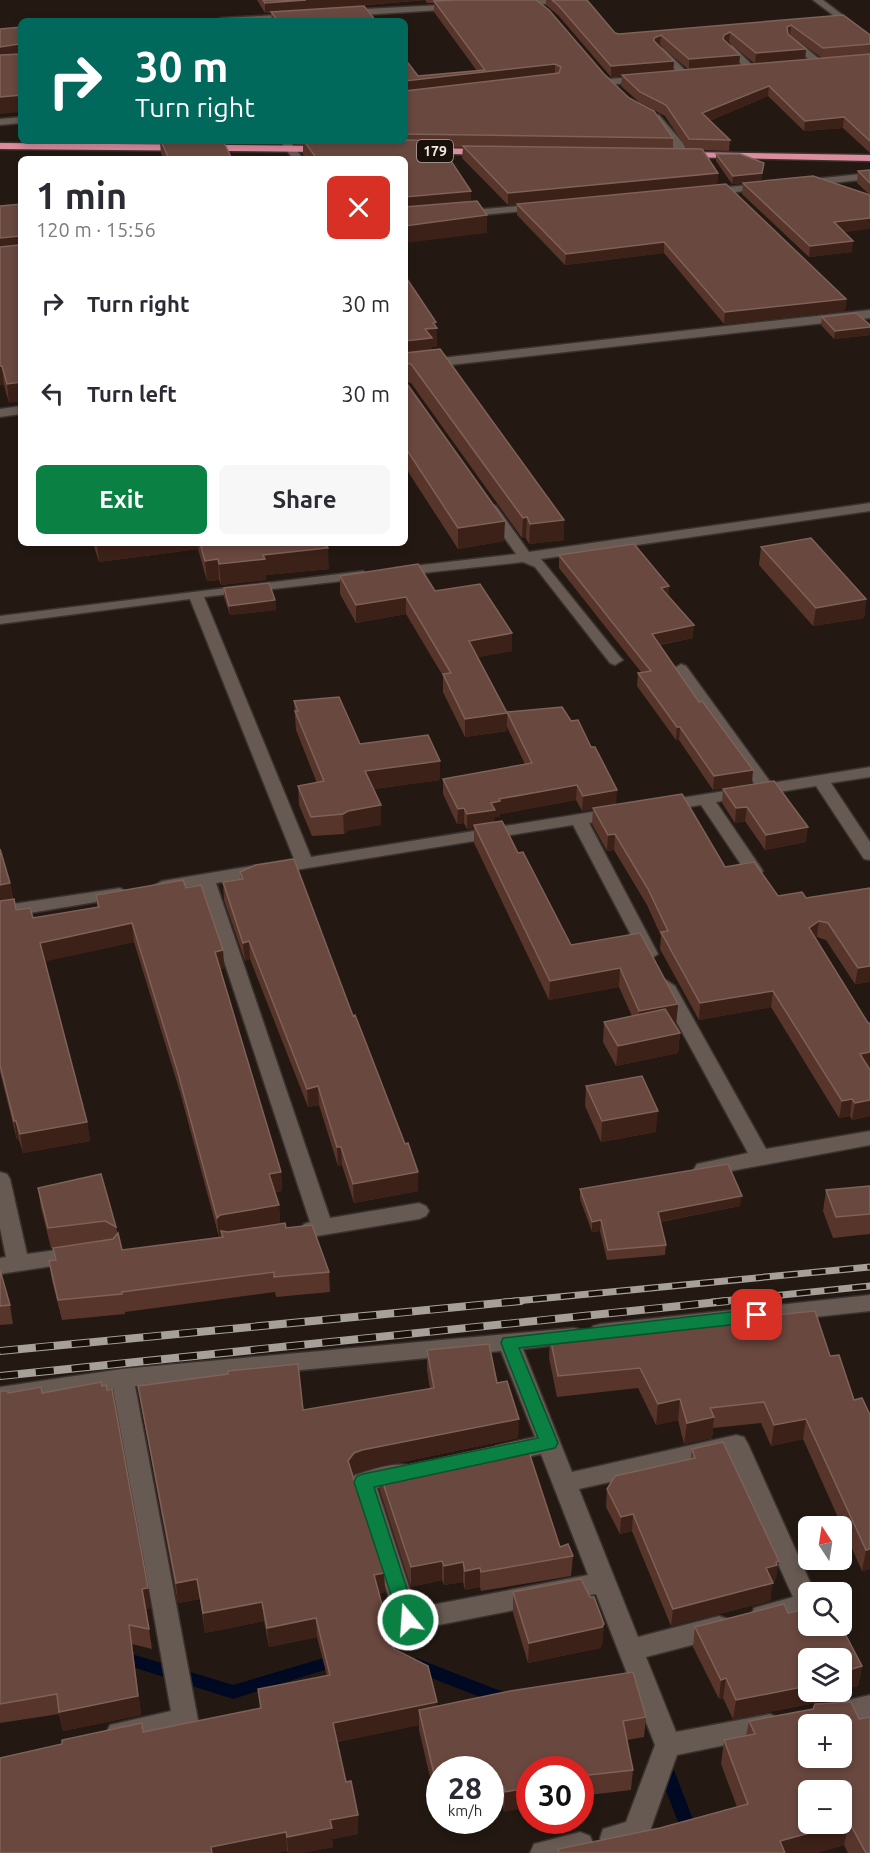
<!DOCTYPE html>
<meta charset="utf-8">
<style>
body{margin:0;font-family:Ubuntu,sans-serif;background:#f7f7f7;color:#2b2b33;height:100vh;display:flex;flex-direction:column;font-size:22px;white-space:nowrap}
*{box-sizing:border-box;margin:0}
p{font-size:20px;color:#7c7c81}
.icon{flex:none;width:33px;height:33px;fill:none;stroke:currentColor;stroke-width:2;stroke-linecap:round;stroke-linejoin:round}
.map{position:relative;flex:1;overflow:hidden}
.details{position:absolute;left:18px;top:156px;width:390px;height:390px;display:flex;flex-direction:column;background:#fff;border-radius:9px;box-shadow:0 3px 9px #0003}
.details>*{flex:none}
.hud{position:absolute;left:18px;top:18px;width:390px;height:126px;border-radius:9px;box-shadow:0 3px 9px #0003;background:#00695c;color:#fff;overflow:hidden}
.needle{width:39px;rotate:348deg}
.buttons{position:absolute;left:798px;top:1516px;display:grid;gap:12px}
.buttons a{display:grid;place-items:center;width:54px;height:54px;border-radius:9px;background:#fff;box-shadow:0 3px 9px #0003;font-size:30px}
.speed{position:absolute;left:426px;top:1756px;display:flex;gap:12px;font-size:30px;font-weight:700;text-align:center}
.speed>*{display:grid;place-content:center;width:78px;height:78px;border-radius:50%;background:#fff;box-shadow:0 3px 9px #0003;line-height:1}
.speed small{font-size:15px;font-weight:400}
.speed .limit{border:9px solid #d22;background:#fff;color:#111}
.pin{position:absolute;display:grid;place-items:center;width:51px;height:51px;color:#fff;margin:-26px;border-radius:12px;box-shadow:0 3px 9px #0006}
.me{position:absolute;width:66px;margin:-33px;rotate:342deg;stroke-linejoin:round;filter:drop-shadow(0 0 4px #0008)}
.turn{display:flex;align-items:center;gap:21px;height:126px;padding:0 18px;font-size:27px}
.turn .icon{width:78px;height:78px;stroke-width:2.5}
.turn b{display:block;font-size:42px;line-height:51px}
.round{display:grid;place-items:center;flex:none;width:63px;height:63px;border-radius:9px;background:#f7f7f7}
.head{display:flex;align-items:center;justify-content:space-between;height:102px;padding:0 18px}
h1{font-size:36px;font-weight:600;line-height:45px}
.primary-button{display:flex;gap:12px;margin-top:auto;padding:12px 18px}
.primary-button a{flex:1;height:69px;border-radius:9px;background:#0b8043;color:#fff;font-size:24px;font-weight:600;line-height:69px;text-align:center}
.primary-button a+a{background:#f7f7f7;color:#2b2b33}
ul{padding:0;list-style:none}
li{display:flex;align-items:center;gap:18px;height:90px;padding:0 18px}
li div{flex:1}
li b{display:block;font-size:22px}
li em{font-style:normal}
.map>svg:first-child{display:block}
</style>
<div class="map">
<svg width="870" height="1853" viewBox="0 0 870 1853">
<rect width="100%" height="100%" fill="#231912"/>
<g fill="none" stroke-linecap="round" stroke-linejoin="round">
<path fill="#000922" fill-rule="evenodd" d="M122 1651 233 1685 337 1654 342 1655 344 1660 342 1665 337 1666 233 1699 117 1662 115 1657 117 1652Z
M416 1658 498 1690 510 1692 512 1697 510 1702 498 1704 411 1670 409 1665 411 1660Z
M664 1758 669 1760 672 1765 706 1853H690L656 1765 659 1760Z"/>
<defs>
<path id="minor" d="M519 0H561L557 3 514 6 510 3Z
M813 0H823L870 36V43Z
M460 4V8L457 9 346 16 341 13 346 10Z
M298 14 300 16 295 19 216 21 221 18Z
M788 38H794L823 62V66H817L788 42Z
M726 45H732L755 68V72H749L726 49Z
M657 48H663L689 74V78H683L657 52Z
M645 76 650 79 648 81 608 85 603 82 608 79Z
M651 115H659L683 143 689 155 688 157H680L650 117Z
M21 117V123L0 125V119Z
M280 141H290L303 159H293Z
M870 173V179L804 186 799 183 804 180Z
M768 183 772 184V188L708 195 703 192 708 189Z
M541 204 545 205V209L461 217 456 214 461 211Z
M870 310V318L405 370V362Z
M21 406V414L0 417V409Z
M870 503V511L541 559 620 657 623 660 615 665 610 663 535 567 523 562 396 576 389 572 396 568 516 554 484 509 491 505 496 506 529 552Z
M363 571 370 575 368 578 204 597 311 857 617 808 623 809 625 813 623 817 589 823 658 954 649 960 643 958 573 825 216 883 330 1218 419 1203 426 1206 429 1211 426 1216 419 1219 311 1237 304 1234 301 1229 304 1224 310 1222 199 885 162 891 153 886 162 881 294 859 190 599 0 624V616Z
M681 664 686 666 771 783 870 767V777L831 783 870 842V860L864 859 816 786 716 802 763 871 754 876 748 875 701 805 662 811 656 810 654 806 656 802 662 801 756 786 673 669Z
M120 888 129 893 126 897 0 918V906Z
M666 980 675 986 766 1149 870 1131V1145L704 1176 697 1174 694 1169 697 1164 748 1153 657 986Z
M0 1172 7 1174 10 1179 27 1254 78 1247 86 1249 89 1255 86 1261 0 1274V1258L6 1257 0 1228Z
M870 1295V1311L601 1340 593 1338 590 1332 593 1326 601 1324Z
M574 1328 582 1330 585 1336 582 1342 523 1349 572 1472 736 1435 744 1437 748 1444 815 1593H808V1615L763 1627 754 1624 751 1616 754 1608 793 1597 729 1455 579 1489 638 1637 719 1616 728 1619 731 1627 728 1635 719 1638 646 1657 676 1732 770 1714 779 1718 783 1726 779 1734 677 1755 646 1842 613 1851 603 1847 600 1838 603 1829 626 1822 655 1745 596 1594 408 1631 399 1628 351 1482 355 1475C371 1470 395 1461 411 1466L415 1473 411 1480 377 1488 416 1608 588 1575 541 1454 504 1462 496 1460 492 1453 496 1446 535 1437 501 1351 135 1386 198 1720 194 1728 185 1732 119 1745 110 1741 106 1733 110 1725 171 1711 113 1388 0 1405V1387L122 1369Z
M870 1695V1719L835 1725 823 1722 819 1714 823 1706Z
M580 1832 590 1836 594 1845 590 1853H530L534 1844Z"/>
<path id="highway" d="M0 143 325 146 330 149 325 152 0 149Z
M419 148 487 149 492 152 487 155 415 153V149Z
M683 152 870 155V161L679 157V153Z"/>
</defs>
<use href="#minor" stroke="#39322f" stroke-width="3"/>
<use href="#highway" stroke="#39322f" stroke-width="3"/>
<use href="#minor" fill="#665a52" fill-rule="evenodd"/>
<use href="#highway" fill="#dc8c9f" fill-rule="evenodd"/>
<defs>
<path id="rail-far1" d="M505 1302 870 1267
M713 1302 870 1286"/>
<path id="rail" d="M0 1351 521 1301
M0 1376 728 1301"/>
</defs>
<use href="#rail-far1" stroke="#a79f99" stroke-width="7"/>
<use href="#rail" stroke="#a79f99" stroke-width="8"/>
<use href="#rail-far1" stroke="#191009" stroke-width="4.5" stroke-dasharray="14" stroke-linecap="butt"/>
<use href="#rail" stroke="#191009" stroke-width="6" stroke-dasharray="18" stroke-linecap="butt"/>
</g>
<path fill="#58352b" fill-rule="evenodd" d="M257 0H536L604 74 673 138V148L687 149 665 116 639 102 621 86 622 76 611 77 558 15 546 5V0H587L615 33 619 34 843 15 870 35V153L843 128 804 131 768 96 709 121 730 140 729 151 703 150 718 173 717 185 846 299 845 311 724 324 664 253 565 265 517 215V204L508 205 462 158 463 147H442V148L471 191V202L487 215V233L405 159H306L303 155V145H296L292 141H405V59L418 76 477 71 434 12V3H427L425 0 332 8 376 21H272L271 13H265ZM789 35H790L822 58 855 55 673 71 674 61 658 46 660 45 689 70 739 65 740 55 727 43 729 42 755 64 805 59 806 49Z
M155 141H223L232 159H163L161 153 160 143H156Z
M716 154 763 170 761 181 844 232 852 252 809 257 742 194 743 183 732 184 716 161Z
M870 170V195L857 183 858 171Z
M0 206 9 403 4 385H0Z
M405 276 436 327 437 347H432V350L564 520V540L529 544 526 538H522L411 383 405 382 504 541 458 549 405 467Z
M822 317 870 325V335L834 339 821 325Z
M93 543H325L329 569 266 575V580L221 585 219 580 207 581 198 549 99 562Z
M761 547 866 599 864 618 813 626 759 565Z
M559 555 669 586 668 596 693 638 660 645 752 783 713 790 679 740H676L637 686 638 673 641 672 559 568Z
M340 576 435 591 512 651 478 657 507 712 616 804 778 896 806 898 870 888V982L855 984 826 940 817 937 815 938 868 1023H870V1069H869L870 1070V1116L852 1120 850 1116 839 1118 771 1007 699 1020 660 949 661 936 647 905 614 850 607 851 592 824 593 809 582 811 576 800 500 814V817H494V822L518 853 571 945 640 933 678 1004 676 1024H674L680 1033 678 1053 616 1066 603 1042 604 1022 632 1016 619 987 549 1000 474 843V828L467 829 464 823 457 824 443 794V779L525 764 507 727V731L465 737 443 692V676L406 614 356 623 340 594Z
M224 588 275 600 276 610 230 615 224 597Z
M294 701 360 744 440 780 374 789 381 805V825L349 830 344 834 312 836 299 805 298 786 317 783 296 730Z
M723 789 806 842 765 850 745 821 735 823 722 803Z
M0 849 10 883 13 899 16 910 33 918 97 907 96 895 186 888 223 950 224 968 220 970 281 1172 282 1191 275 1192 279 1205 280 1224 286 1228 329 1272 330 1292 276 1297 275 1292 125 1312V1314L62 1320 52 1281 49 1261 55 1260 53 1248H51L41 1208 38 1188 116 1227 122 1250 221 1237V1234L219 1237 180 1092 134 942 45 961 87 1122 90 1141 23 1153 19 1140H17L0 1072Z
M240 872 418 1191 354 1203 342 1165 338 1166 319 1105 308 1107 250 959 245 961 224 900 223 882 241 879Z
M586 1086 656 1132 601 1142 585 1106Z
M870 1186V1234L833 1238 823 1211 826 1190Z
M580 1189 740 1206 660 1222 666 1245 665 1255 607 1260 600 1231 592 1232 580 1199Z
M0 1270 10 1305 13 1324 0 1325Z
M815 1311 870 1569 862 1571 803 1439 771 1446 761 1423 713 1428 712 1438 684 1444 678 1420 656 1425 638 1388 557 1397 549 1358 550 1337Z
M427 1350 497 1383 518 1438 363 1470 354 1473 353 1475 384 1573 385 1592 379 1593 394 1649 437 1702V1706L646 1717 644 1737 627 1740 633 1770 631 1790 580 1796V1770H530L504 1812 503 1806 498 1807 496 1798 490 1799V1770L438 1811 419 1730V1725L337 1742 346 1782 358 1815V1834L332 1839 333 1847 302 1853H288L287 1851 143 1732 260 1709 258 1689 327 1676 317 1637 269 1647 264 1621 205 1633 200 1599 178 1603 141 1405 138 1386 303 1410 430 1389 427 1370Z
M0 1391 8 1393 42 1392 150 1608 146 1609 152 1649 132 1644 141 1715 63 1731 59 1714 0 1723Z
M692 1449 776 1579H775L774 1582 772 1583 770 1601 671 1626 632 1531 620 1534 606 1507 607 1489 691 1458Z
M379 1471 560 1547 573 1556 571 1576 481 1591 480 1587 465 1590 463 1582 444 1585 442 1580 411 1587 380 1491Z
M513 1592 604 1624 602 1645 600 1648 528 1663 513 1613Z
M784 1604 788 1613 808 1609V1626H841L862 1666 858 1686 842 1690V1659H808V1692H837L836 1699 733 1719 723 1698 719 1699 693 1647 695 1627Z
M813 1709 870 1853H848L844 1845 817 1853H558V1849L660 1828 737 1807 721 1764 724 1740 746 1736 749 1721Z"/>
<path fill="#3c2119" d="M306 0H425L265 13V3Z
M791 25 790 35 786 37 787 27Z
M730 32 729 42 723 45 724 35Z
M661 35 660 45 654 48V38Z
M19 44 21 60 0 63V47Z
M806 49 805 59 755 64 756 53Z
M740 55 739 65 689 70V59Z
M674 61 673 71 611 77V66Z
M555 64V76L405 93V81Z
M769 86 768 96 701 124 702 113Z
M21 95V112L0 114V97Z
M844 117 843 128 804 131 805 121Z
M764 163 761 181 732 184 733 176Z
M718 173 717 185 508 205V193Z
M471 191V209L405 215V197Z
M487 215V233L405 243V226Z
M870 218V229L832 234 834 222Z
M20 236 21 253 0 256V238Z
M853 241 852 252 809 257 810 246Z
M664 242V253L565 265 566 254Z
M846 299 845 311 724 324 725 312Z
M436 322 437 347H432V357L405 360V341L425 329 433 323Z
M870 327V335L834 339 835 331Z
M0 366H2L4 385H0Z
M21 382V402L9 403 7 384Z
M527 517 526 538H522L523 518Z
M564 520V540L529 544 530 524Z
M505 521 504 541 458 549V528Z
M97 543H198V549L99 562Z
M328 548 329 569 266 575V580L221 585 219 564 263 555Z
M218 559 219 580 207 581 205 561Z
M669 586 668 599 661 588Z
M406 597V614L356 623V605Z
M866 599 864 618 813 626 816 608Z
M275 600 276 610 230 615 229 606Z
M694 625 693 638 651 646 652 634Z
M512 633V651L469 659V641Z
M507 713V731L465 737V719Z
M677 727H680L679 740H676Z
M440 761V780L366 790 365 771Z
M753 770 752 783 713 790 714 776Z
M577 785 576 800 500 814V817H495L494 825H474V828L467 829V814L499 799Z
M617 790 616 805 582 811 583 796Z
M381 805V825L349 830 344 834 343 814 348 811Z
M747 807 745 821 735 823 736 808Z
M464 808V823L457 824 458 809Z
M808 827 806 842 765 850 766 835Z
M615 834 614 850 607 851 608 835Z
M10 883 13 902 0 904V885Z
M819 921 817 937 807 945 809 928Z
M132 923 134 942 43 962 40 943Z
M249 941 250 959 245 961 243 943Z
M223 950 224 968 217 971 215 952Z
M870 966V982L855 984 858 968Z
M620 968 619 987 549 1000 550 981Z
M773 991 771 1007 699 1020 700 1003Z
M678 1004 676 1024 638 1030 639 1011Z
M680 1033 678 1053 616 1066 618 1046Z
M870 1052V1069L857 1071 860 1054Z
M318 1086 319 1105 308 1107 307 1089Z
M852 1099 850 1116 839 1118 842 1101Z
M870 1100V1116L852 1120 855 1103Z
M658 1111 656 1132 601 1142 602 1121Z
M14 1121H16L19 1140H17Z
M87 1122 90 1141 23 1153 20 1134Z
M337 1147H341L342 1165 338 1166Z
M281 1172 282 1191 270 1193 269 1174Z
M418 1172V1191L354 1203 353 1184Z
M742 1196 740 1206 657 1222 658 1212Z
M279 1205 280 1224 222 1234 221 1231V1234L219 1237 217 1218 220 1215Z
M601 1220 600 1231 592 1232V1222Z
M680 1399 678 1420 656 1425 658 1404Z
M714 1417 712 1438 684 1444 687 1423Z
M519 1419 518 1438 363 1470 354 1473 349 1481 348 1461 354 1453 362 1450Z
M806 1419 803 1439 771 1446 774 1425Z
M633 1514 632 1531 620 1534 621 1517Z
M870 1549V1569L862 1571 866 1550Z
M442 1561V1580L411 1587V1567Z
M779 1561 776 1579H775L774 1582 763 1585 766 1568 776 1562Z
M463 1562V1582L444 1585V1566Z
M480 1568V1587L465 1590V1571Z
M384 1573 385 1592 374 1594V1575Z
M197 1579 200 1599 178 1603 176 1583Z
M773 1583 770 1601 671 1626 673 1609Z
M148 1588 150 1608 145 1609 142 1589Z
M262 1602 264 1621 205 1633 203 1613Z
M316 1618 317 1637 269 1647 267 1628Z
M604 1624 602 1645 600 1648 528 1663 529 1643Z
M132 1644 141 1715 63 1731 59 1712Z
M862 1666 858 1686 842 1690V1672Z
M726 1678 723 1698 719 1699 721 1680Z
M808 1686V1692H837L836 1699 733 1719 736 1700Z
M437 1702V1722L419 1710V1725L334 1743 333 1723Z
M496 1778V1798L490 1799V1780Z
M503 1786V1806L498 1807 499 1787Z
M530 1787V1807L504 1812 505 1792Z
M440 1790V1810L438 1811V1791Z
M358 1815V1834L332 1839 333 1847 302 1853H288L287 1837 330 1820Z
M849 1822 844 1845 817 1853H777L780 1841Z
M286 1832 287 1851 277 1853H212L211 1847Z"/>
<path fill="#69483f" stroke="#7e6158" stroke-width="1.5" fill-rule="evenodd" d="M263 0H306L265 3Z
M455 0H536L549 10 604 74 629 98 654 111 673 138 405 134V91L559 73 561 67 555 64 405 81V59L418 76 485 70 434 1Z
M552 0H587L615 33 619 34 843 15 870 35V44L823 48 791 25 787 27 788 34 806 49 756 53 730 32 724 35 723 39 740 55 689 59 661 35 654 38V41L674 61 611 66 558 5Z
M364 6 376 21H278L271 12Z
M21 27V95L0 97V55L21 54 19 44 0 47V29Z
M870 54V141L844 117 805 121 769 86 702 113 730 140 689 139 666 105 640 92 622 75Z
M405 140 442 141 439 143 471 191 405 197V159H317L304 141H405Z
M161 141H223L232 159H169Z
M463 146 702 149 718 173 508 193Z
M716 154H740L764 163 762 173 733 176Z
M870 170V183L858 171Z
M813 176 870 195V218L834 222 853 241 810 246 743 183Z
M726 184 846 299 725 312 664 242 566 254 517 204Z
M477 201 487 215 405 226V207Z
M21 204V382L7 384 2 366H0V247L19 245 20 236 0 238V206Z
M405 276 436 322 433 323 437 328 425 329 432 338 405 341Z
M856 313 870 325V327L835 331 822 317Z
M440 349 564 520 530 524 527 517 523 518 411 364 405 363V353Z
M405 381 505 521 458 528 405 447Z
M811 538 866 599 816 608 761 547Z
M200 543H325L328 548 263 555 265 559 219 564 218 559 205 561Z
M634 544 669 586 661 588 694 625 652 634 699 702 702 701 753 770 714 776 680 727H677L638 673 651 671 559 555Z
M418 564 435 591 480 584 512 633 469 641 507 713 465 719 443 674 451 673 406 597 356 605 340 576Z
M269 583 275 600 229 606 224 588Z
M339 697 360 744 428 735 440 761 365 771 381 805 348 811 343 814 311 817 298 786 324 781 295 711H298L294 701Z
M562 707 571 721 578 720 591 747H595L617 790 583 796 577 785 499 799 500 801 491 803 495 810 467 814 464 808 458 809 443 779 532 763 507 712Z
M774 781 808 827 766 835 747 807 736 808 723 789Z
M682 794 725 867 754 862 778 896 802 892 806 898 870 888V966L858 968 828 923 819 921 809 928 868 1023H870V1052L860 1054 870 1070V1100L855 1103 852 1099 842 1101 773 991 700 1003 661 932 668 931 648 889 615 834 608 835 593 808Z
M502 821 518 853 523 852 571 945 640 933 678 1004 639 1011 620 968 550 981 474 825Z
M0 849 10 883 0 885Z
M294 859 353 1016 355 1015 366 1043 405 1144 408 1143 418 1172 353 1184 341 1147H337L318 1086 307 1089 249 941 243 943 223 882 243 879 240 872 256 865Z
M183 880 186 888 201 885 223 950 215 952 281 1172 269 1174 279 1205 220 1215 217 1218 178 1073 132 923 40 943 87 1122 20 1134 16 1121H14L0 1065V901L14 899 16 910 30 908 33 918 99 907 96 895Z
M665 1009 680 1033 618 1046 604 1022Z
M642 1076 658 1111 602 1121 586 1086Z
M728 1164 742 1196 658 1212 666 1245 608 1250 601 1220 592 1222 580 1189Z
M101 1174 116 1227 105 1221 48 1228 38 1188Z
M870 1186V1214L836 1217 826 1190Z
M285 1223 286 1228 312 1225 329 1272 274 1277V1272L122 1292V1294L58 1300 49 1261 56 1260 53 1248 113 1239 118 1233 122 1250 223 1237 221 1231 228 1232Z
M0 1270 10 1305 0 1306Z
M815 1311 830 1356 839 1355 854 1400 862 1398 870 1415V1549L866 1550 806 1419 774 1425 764 1402 710 1408 714 1417 687 1423 680 1399 658 1404 640 1368 558 1376 550 1337Z
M489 1344 497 1383 507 1381 519 1419 362 1450 354 1453 348 1461 384 1573 374 1575 394 1649 428 1666 437 1702 333 1723 346 1782 351 1781 358 1815 330 1820 332 1828 287 1837 286 1832 211 1847 212 1853H0V1758L62 1744V1740L142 1723 143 1732 261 1708 258 1689 330 1675 316 1618 267 1628 262 1602 203 1613 197 1579 176 1583 138 1386 228 1374V1371L298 1364 303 1410 434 1388 427 1350Z
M101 1382 102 1386 106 1385 107 1390 112 1389 148 1588 142 1589 149 1629 129 1625 138 1696 59 1712 57 1694 0 1704V1391H8V1393L41 1387 42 1393Z
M525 1440 560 1547 568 1544 573 1556 481 1572 480 1568 465 1571 463 1562 444 1566 442 1561 411 1567 379 1471Z
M723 1442 779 1561 776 1562 777 1565 766 1568 773 1583 673 1609 633 1514 621 1517 607 1489 615 1476 695 1458 692 1449Z
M581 1579 590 1597H594L604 1624 602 1627 529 1643 513 1592Z
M784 1604 788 1613 808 1609V1626H841L862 1666 842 1672V1659H808V1686L736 1700 726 1678 721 1680 695 1627Z
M633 1672 646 1717 623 1721 633 1770 580 1776V1770H530V1787L505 1792 503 1786 499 1787 496 1778 490 1780V1770H440V1790L438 1791 419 1710 510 1691Z
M851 1702 859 1719 870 1717V1853H866L849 1822 780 1841 785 1853H559L558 1849 660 1828 748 1804 724 1740 755 1734 749 1721 813 1709 815 1704ZM808 1725H842V1758H808ZM808 1791H842V1824H808Z"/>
<path fill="#0b8043" stroke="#07532c" stroke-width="1.5" d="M757 1309 765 1315 757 1322 519 1348 558 1443 555 1448 374 1487 417 1620 415 1625 408 1628 401 1625 354 1482 357 1476 363 1474 538 1438 501 1343 503 1338Z"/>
<g text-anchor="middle" stroke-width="5" stroke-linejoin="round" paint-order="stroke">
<rect fill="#191009" stroke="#afa7a2" stroke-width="1.5" x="417" y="140" width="36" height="22" rx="4.5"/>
<g font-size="14" font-weight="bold" fill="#efe8e3">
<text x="435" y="156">179</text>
</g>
</g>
</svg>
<div class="buttons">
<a><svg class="needle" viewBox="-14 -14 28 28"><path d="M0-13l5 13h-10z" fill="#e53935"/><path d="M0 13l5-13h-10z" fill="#7c7c81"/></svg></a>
<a><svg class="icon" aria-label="search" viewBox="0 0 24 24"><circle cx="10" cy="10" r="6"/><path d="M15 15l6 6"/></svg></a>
<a><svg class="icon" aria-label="layers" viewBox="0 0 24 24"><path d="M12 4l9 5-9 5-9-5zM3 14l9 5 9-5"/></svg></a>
<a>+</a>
<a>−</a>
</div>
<div class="speed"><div>28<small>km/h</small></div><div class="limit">30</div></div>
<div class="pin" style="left:757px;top:1315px;background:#d93025"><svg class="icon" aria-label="arrive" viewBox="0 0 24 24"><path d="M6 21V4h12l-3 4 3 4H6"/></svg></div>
<svg class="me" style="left:408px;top:1620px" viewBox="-20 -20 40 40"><circle r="17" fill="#0b8043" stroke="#fff" stroke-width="3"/><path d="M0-11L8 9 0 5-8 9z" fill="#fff"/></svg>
<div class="hud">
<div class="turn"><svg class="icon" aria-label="right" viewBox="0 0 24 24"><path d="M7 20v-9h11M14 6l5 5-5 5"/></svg><div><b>30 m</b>Turn right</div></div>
</div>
<section class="details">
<div class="head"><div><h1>1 min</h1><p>120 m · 15:56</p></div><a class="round" style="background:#d93025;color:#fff"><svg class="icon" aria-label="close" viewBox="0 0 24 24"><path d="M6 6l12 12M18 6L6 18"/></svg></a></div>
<ul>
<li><svg class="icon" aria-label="right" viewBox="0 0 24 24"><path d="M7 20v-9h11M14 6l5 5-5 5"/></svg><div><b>Turn right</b></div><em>30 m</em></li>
<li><svg class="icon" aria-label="left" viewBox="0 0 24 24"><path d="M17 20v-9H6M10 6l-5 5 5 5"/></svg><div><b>Turn left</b></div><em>30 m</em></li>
</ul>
<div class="primary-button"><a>Exit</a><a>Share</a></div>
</section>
</div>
